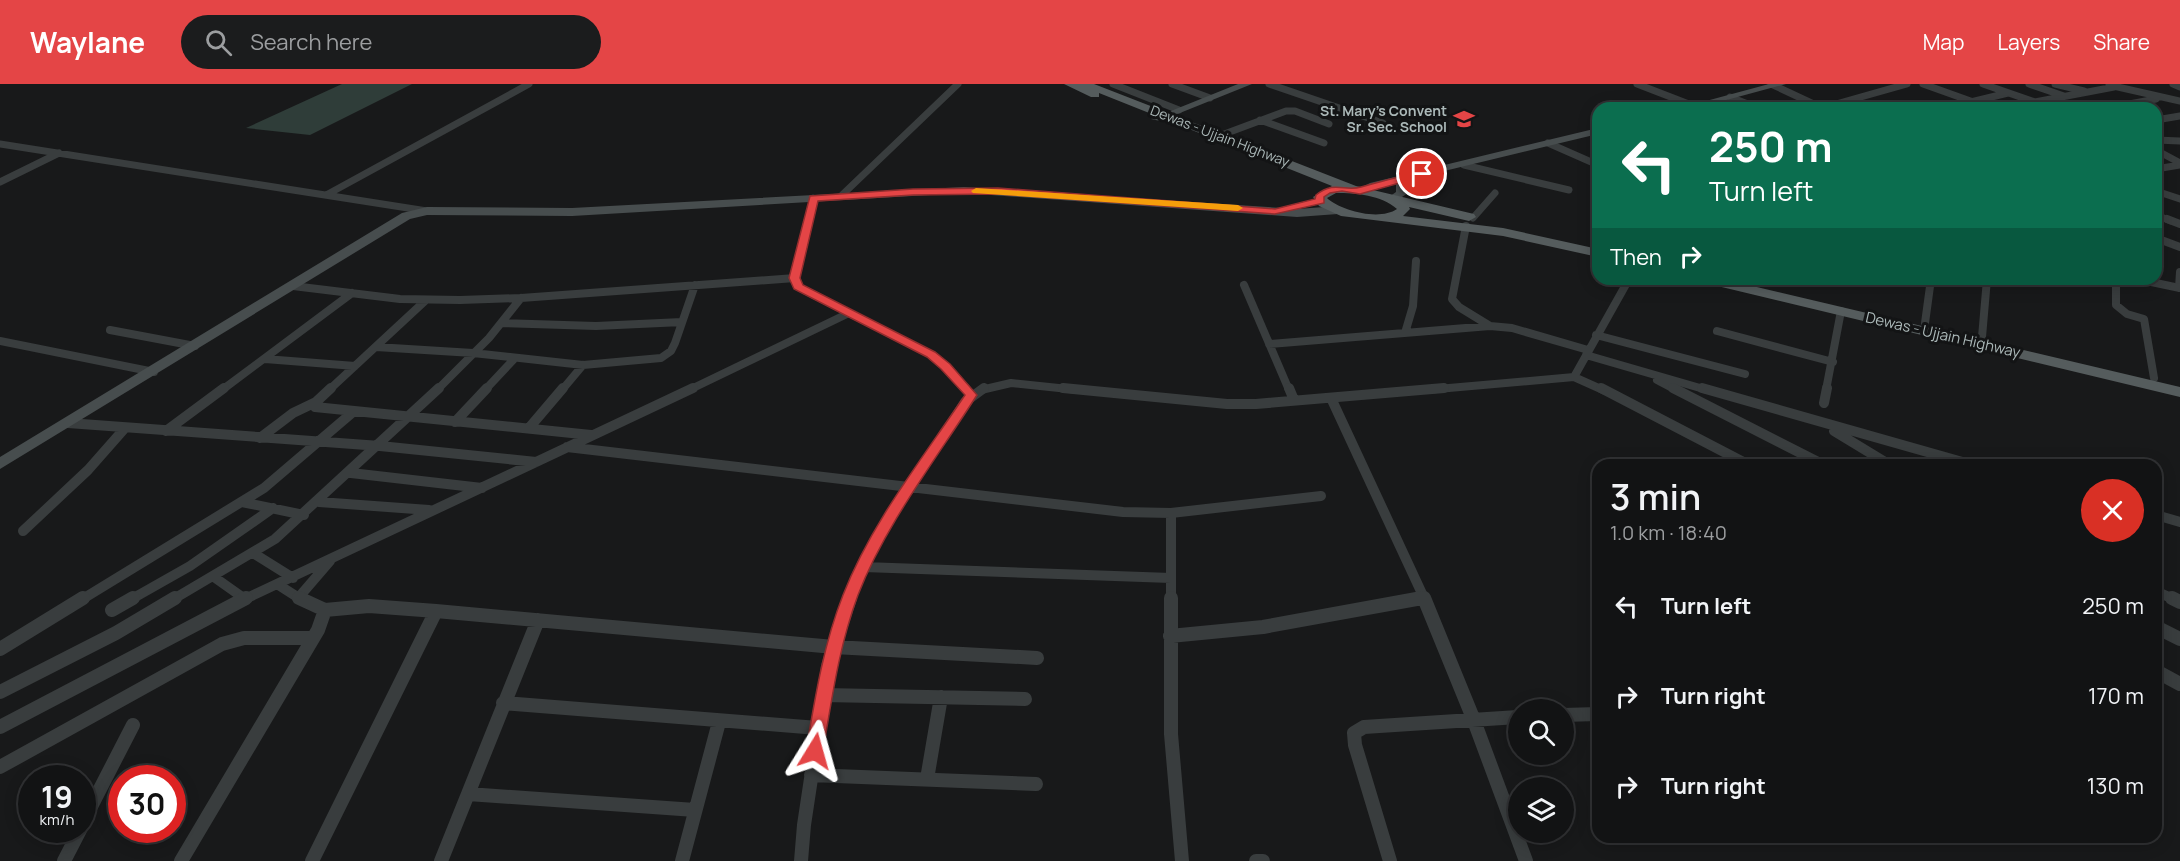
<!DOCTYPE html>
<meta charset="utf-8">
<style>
body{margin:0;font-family:Manrope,sans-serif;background:#1b1c1d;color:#f1f3f6;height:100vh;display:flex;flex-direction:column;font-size:22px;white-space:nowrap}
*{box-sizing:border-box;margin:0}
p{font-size:20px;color:#9c9ea0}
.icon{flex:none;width:33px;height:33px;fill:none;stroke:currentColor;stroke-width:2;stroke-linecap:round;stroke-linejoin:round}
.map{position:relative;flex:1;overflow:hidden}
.details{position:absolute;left:1592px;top:375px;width:570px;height:384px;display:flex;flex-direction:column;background:#121314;border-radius:18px;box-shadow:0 3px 15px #0003,0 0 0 2px #313234}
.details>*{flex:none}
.hud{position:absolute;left:1592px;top:18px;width:570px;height:183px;border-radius:18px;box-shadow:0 3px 15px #0003,0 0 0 2px #313234;background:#0b6e4f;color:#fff;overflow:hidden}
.controls{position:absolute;left:1508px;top:615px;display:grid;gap:12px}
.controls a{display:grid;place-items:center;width:66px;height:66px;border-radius:50%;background:#121314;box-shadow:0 3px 15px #0003,0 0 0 2px #313234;font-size:30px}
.speed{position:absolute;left:18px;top:681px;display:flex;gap:12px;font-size:30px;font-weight:700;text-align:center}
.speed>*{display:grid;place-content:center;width:78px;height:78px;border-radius:50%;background:#121314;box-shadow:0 3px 15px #0003,0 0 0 2px #313234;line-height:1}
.speed small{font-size:15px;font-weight:400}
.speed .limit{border:9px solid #d22;background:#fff;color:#111}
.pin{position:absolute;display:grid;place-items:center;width:51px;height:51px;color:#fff;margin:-26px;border:3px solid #fff;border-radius:50%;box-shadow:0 2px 6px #0007}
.me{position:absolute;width:66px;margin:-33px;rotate:8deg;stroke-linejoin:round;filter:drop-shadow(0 0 4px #0008)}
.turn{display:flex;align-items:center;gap:21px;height:126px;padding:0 18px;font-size:27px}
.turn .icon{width:78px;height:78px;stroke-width:2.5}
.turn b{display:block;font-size:42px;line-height:51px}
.then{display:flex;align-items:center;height:57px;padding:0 18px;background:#0003;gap:12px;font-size:22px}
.round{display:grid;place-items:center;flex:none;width:63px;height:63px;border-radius:32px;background:#1b1c1d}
.head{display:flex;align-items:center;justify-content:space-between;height:102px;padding:0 18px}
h1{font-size:36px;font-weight:600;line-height:45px}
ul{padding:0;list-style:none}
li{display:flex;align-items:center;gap:18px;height:90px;padding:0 18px}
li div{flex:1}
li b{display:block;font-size:22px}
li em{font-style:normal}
header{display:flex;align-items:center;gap:36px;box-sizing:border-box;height:84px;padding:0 30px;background:#e44546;color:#fff}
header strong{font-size:28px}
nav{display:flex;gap:33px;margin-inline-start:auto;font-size:21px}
.search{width:420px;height:54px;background:#1b1c1d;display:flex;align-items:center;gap:15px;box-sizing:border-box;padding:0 21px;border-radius:33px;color:#9c9ea0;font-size:22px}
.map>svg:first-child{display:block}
</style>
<header>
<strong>Waylane</strong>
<div class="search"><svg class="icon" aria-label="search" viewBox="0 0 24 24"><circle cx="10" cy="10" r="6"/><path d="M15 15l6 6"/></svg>Search here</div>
<nav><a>Map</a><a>Layers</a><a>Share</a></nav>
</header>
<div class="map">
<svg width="2180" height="777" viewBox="0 0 2180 777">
<rect width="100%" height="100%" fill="#18191a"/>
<path fill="#2f3d39" d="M342 0H412L310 51 246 44Z"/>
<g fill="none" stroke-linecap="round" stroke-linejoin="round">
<path stroke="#393d3e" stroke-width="7" d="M1113 0 1179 26
M1172 0 1210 14
M1269 0 1383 39
M1637 0 1694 22
M1771 0 1820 23
M1923 0 1990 24
M1983 0 2052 24
M2029 0 2064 12
M2055 0 2084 7
M2173 0 2180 3
M2109 1 2180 17
M1730 13 1758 24
M2035 18 2114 3
M1822 24 1907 0
M1946 24 2008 9
M2108 24 2156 15
M1260 36 1324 59
M2156 36 2180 32
M1219 52 1286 27H1295L1329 40
M2156 56 2180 57
M1548 59 1598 81
M0 60 427 127
M2156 66 2180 79
M1464 81 1569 106
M2156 85 2180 81
M0 98 59 69
M2156 107 2180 115
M328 110 529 0
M841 112 958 0
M2156 131 2171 137
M1473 134 1495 109
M808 137 813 114"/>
<path stroke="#393d3e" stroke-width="8" d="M808 135 795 194 798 203 931 271 946 282 966 306
M2167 135 2180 140
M1466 142 1452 215 1459 223 1490 242
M2156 154 2180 163
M2116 195V221L2127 230 2144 235 2154 294
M2137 195 2180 204
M1244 201 1289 306
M293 202 400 215 460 216 521 214 795 194
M2179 204 2180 188
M502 239 596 242 682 238
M1925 239 1931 195
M110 246 195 262
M1717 247 1833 278
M1405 249 1413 222 1416 177
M1596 251 1745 290
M1982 253 1987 195
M0 257 154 288
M1269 260 1490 242 1512 244 1588 266
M376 263 473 269 583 281 661 274 671 267 675 259 695 201
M1586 271 1707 306
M265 275 355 282
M1574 293 1629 195
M1657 296 1676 306
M222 306 352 209
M329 306 426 216
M437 306 489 254 521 214
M485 306 515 274
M562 306 583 281
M689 306 847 230
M981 306 1011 299 1078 306
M1426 306 1574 293 1603 306
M1826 306 1841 227"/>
<path stroke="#393d3e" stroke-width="10" d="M331 304 316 318 315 323 591 351
M965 304 971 311
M1063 304 1227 320H1256L1444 304
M1289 304 1294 316
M1601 304 1749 381
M1673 304 1824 381
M1702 304 1973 381
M1331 314 1425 516
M1824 319 1827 304
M455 338 487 304
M68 339 380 362 536 378
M529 344 563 304
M166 347 224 304
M1834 347 1890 381
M260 354 293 329 316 318
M567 363 1123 428 1171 429 1321 412
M351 389 482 404
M242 418 304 431
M319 418 429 426
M1171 429V516
M2156 431 2180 438
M23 447 88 386 125 344
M253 469 293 494
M864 483 1171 494
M214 493 245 515
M277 500 302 516
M2156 507 2175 516
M299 513 330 477
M81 516 264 404 353 328
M130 516 190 482 273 424
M172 516 275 455 439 304
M243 516 693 304
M849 516 882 447 965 318 984 304
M1413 516 1424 514"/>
<path stroke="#393d3e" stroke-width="14" d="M299 514 325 526 369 522 436 527
M1171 514V650L1182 777
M1424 514 1473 634 1526 777
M2172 514 2180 518
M112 526 133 514
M2156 543 2180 555
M1170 552 1263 543 1422 514
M0 565 83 514
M2156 587 2180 600
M0 608 116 549 175 514
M823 611 1025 615
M503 619 818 644
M1563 631 1598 630
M0 643 246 514
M0 683 222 560 244 554H312
M811 691 1036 700
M927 695 941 613
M468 710 695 726
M82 740 133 641
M64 777 80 746
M181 777 318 546 325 526
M312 777 436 527 834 563 1037 574
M441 777 538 536
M682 777 719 638
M801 777 804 741 828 582 850 514
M1256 777H1263
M1390 777 1355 661 1354 649 1364 643 1518 633"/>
<path fill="#474d4e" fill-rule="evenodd" d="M1238 0H1252L1160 37 1151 35Z
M1769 0H1786L1697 24H1680Z
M1598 44V50L1407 96 1408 109 1396 117H1388L1386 115 1396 108V99L1360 110 1354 107 1370 99Z
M964 103 1297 125 1338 122 1344 126 1338 130 1297 133 964 109 572 132 427 131 410 135 0 385V373L402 129 427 123 572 124Z"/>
<path fill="#555c5d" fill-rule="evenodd" d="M1064 0H1094L1356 102 1474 130 1476 133 1469 137 1409 123 1410 125 1403 132 1503 144 1598 165V173L1503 152 1341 132 1319 122 1313 113 1332 102 1099 9V13H1091ZM1336 109C1356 109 1381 111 1397 125 1380 137 1341 127 1327 114Z
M1698 195H1723L2180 303V313L1705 199Z"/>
</g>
<path fill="#e44546" stroke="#942d2e" stroke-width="1.5" d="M1422 87 1425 88V92L1360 110 1342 107 1330 109 1324 113V119L1275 130 998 110 913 111 818 117 800 194 803 201 935 268 950 280 977 311C937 374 885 441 858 511 839 562 832 614 823 667L821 672 815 674 808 672 806 667C815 614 823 562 843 511 871 439 922 375 965 311L941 285 927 273 794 205 789 194 810 112 913 105 998 104 1275 125 1315 115 1316 111C1335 96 1344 108 1361 103 1382 97 1402 92 1422 87Z"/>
<path fill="#f59e0b" d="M976 104 1238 121 1243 124 1238 127 973 109 971 107Z"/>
<defs>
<symbol id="school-bare" viewBox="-9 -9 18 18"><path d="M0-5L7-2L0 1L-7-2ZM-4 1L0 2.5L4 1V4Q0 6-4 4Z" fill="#e44546" stroke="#131415" stroke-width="2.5" paint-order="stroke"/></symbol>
</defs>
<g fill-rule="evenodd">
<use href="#school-bare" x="1449" y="20" width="30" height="30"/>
</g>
<g text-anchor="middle" stroke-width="6" stroke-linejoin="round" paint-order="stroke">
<g font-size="14" font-weight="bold" fill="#abb8b8" stroke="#131415" text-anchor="end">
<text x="1447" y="32">St. Mary's Convent<tspan x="1447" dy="16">Sr. Sec. School</tspan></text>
</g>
<g font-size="14" fill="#abb8b8" stroke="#131415">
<text transform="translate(1220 52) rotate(21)" y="5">Dewas - Ujjain Highway</text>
</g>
<g font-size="15" fill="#abb8b8" stroke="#131415">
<text transform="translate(1943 251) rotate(13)" y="5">Dewas - Ujjain Highway</text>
</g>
</g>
</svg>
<div class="controls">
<a><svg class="icon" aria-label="search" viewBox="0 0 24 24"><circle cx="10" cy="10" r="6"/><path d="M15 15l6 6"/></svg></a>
<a><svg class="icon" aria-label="layers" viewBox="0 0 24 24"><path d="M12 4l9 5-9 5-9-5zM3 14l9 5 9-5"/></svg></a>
</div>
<div class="speed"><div>19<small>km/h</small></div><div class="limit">30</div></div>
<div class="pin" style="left:1422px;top:90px;background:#d93025"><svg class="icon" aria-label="arrive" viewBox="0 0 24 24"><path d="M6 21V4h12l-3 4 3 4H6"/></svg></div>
<svg class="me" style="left:815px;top:667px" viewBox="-20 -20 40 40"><path d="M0-17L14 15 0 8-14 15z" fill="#e44546" stroke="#fff" stroke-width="4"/></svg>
<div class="hud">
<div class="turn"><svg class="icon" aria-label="left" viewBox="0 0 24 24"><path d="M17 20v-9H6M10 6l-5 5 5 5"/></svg><div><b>250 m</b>Turn left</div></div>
<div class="then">Then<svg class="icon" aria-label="right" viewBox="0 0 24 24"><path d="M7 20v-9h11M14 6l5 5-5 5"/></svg></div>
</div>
<section class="details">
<div class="head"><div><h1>3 min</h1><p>1.0 km · 18:40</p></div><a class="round" style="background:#d93025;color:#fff"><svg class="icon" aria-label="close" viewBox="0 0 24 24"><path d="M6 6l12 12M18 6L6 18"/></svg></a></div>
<ul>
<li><svg class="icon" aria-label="left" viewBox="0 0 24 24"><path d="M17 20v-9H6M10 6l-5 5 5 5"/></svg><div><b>Turn left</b></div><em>250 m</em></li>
<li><svg class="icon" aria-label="right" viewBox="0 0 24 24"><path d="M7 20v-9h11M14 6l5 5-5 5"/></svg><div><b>Turn right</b></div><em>170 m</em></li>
<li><svg class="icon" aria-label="right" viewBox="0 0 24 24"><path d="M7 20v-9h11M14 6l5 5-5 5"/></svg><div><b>Turn right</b></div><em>130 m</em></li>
</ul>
</section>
</div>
